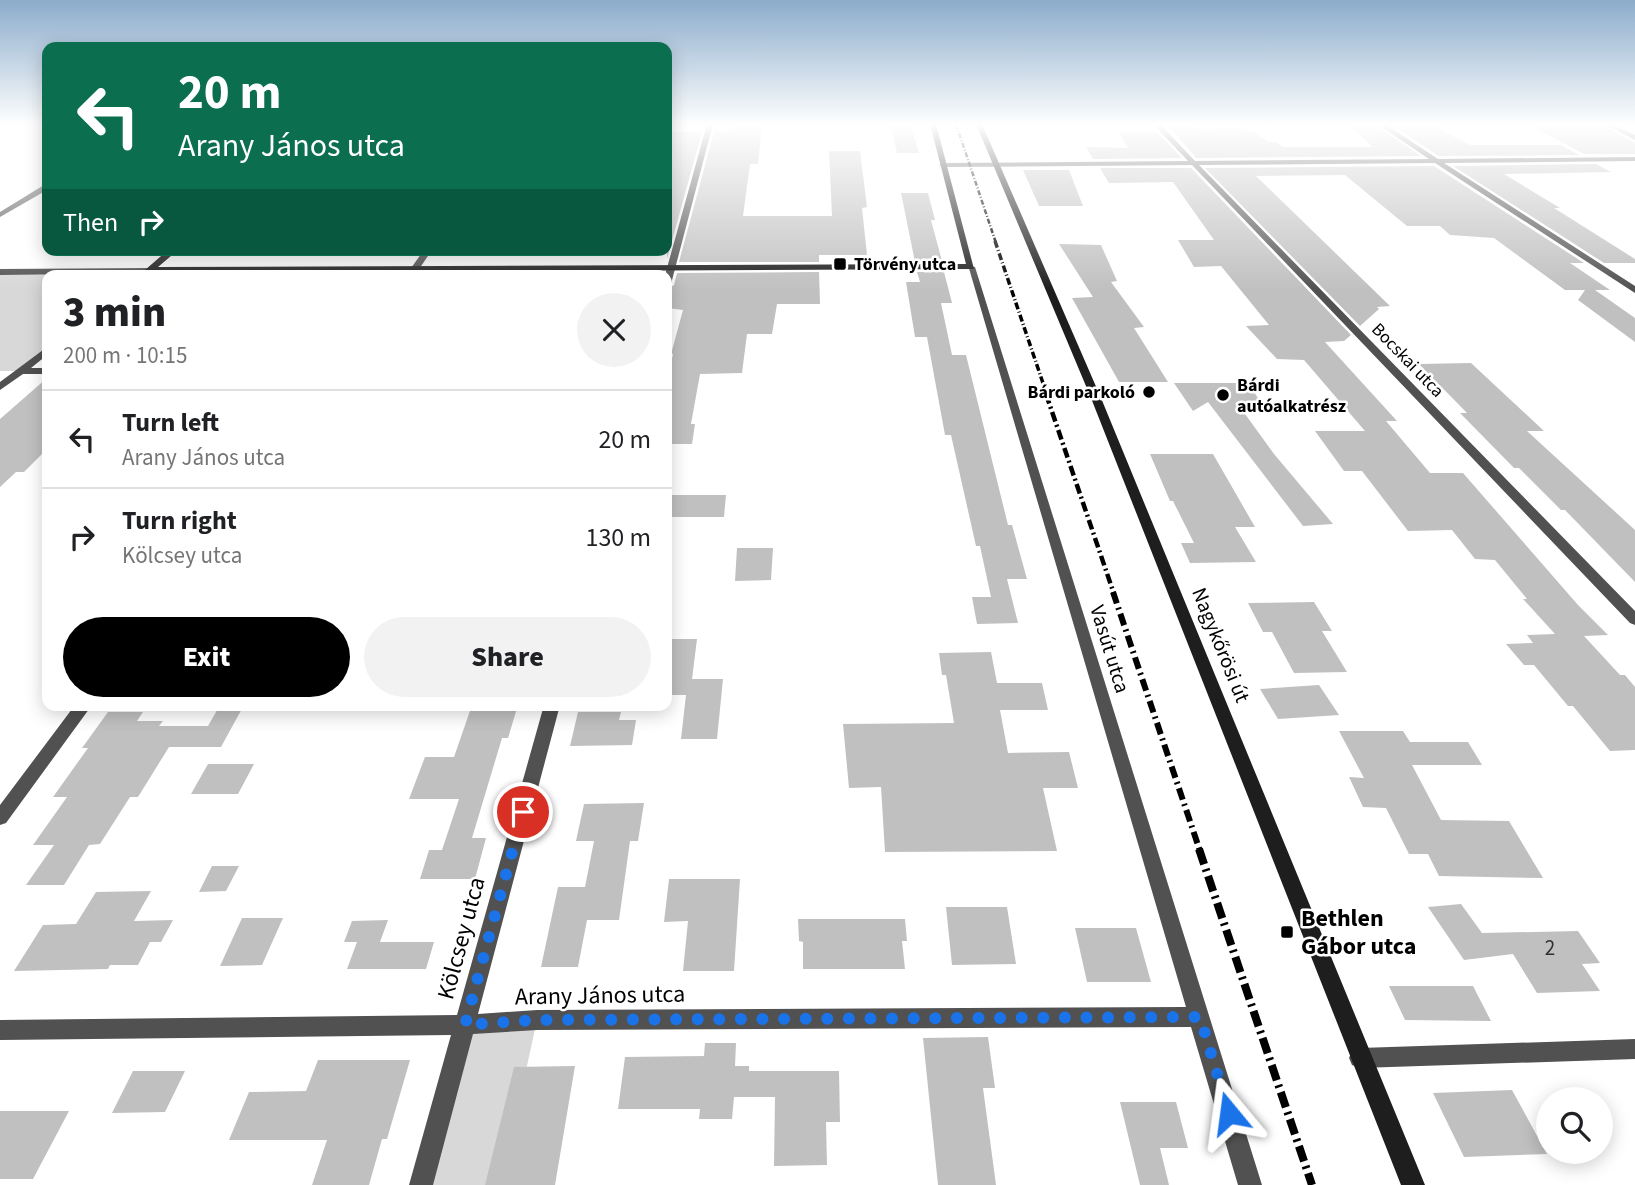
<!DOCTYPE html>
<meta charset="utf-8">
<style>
body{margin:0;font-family:"Source Sans 3",sans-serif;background:#f2f2f2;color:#202124;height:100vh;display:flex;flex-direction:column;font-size:26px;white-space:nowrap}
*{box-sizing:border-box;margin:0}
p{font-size:23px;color:#757577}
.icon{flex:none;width:38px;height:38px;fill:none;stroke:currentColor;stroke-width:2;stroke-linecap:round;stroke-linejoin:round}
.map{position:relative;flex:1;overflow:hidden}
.panel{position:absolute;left:42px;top:270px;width:630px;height:441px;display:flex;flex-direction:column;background:#fff;border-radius:14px;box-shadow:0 4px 18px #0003}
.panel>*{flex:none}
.banner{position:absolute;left:42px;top:42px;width:630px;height:214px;border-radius:14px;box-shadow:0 4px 18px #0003;background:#0b6e4f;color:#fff;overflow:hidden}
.controls{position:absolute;left:1536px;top:1087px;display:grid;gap:14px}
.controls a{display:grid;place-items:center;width:77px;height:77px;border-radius:50%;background:#fff;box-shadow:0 4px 18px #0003;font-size:35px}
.pin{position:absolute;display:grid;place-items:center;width:60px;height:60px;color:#fff;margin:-30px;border:4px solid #fff;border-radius:50%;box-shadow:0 2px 7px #0007}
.me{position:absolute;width:77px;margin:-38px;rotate:344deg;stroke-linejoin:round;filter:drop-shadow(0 0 5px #0008)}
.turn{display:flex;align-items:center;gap:24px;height:147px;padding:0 21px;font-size:32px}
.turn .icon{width:91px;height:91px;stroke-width:2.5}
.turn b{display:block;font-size:49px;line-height:60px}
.then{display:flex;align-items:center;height:66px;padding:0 21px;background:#0003;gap:14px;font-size:26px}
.round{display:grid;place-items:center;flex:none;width:74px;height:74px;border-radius:37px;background:#f2f2f2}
.overview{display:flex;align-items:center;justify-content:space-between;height:119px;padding:0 21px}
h1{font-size:42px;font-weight:800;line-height:52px}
.cta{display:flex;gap:14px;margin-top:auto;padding:14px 21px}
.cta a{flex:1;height:80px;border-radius:42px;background:#000;color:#fff;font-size:28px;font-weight:800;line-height:80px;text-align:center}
.cta a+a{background:#f2f2f2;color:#202124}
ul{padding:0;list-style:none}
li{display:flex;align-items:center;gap:21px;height:98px;padding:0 21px;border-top:2px solid #e0e0e0}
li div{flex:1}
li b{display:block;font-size:26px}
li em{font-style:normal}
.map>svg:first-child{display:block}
</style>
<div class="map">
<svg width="1635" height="1185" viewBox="0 0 1635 1185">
<rect width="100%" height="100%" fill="#fff"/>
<path fill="#d8d8d8" d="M149 270 143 275H47V350L20 371H0V272Z
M537 1020 501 1185H421L465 1025Z"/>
<path fill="#c0c0c0" d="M1167 124H1193L1198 129 1244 128 1248 132H1255L1269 142H1276L1283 147H1373L1347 124H1374L1421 156 1196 158Z
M1390 124H1430L1470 145H1561L1579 155 1439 156Z
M1540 124H1601L1635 143V154H1584L1533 127H1545Z
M738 125H762L758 164H750L743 216H832L829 151H860L867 207 862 208 867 255H819V262H679L714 132 730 131 731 129H738Z
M891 126H911L919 153H897Z
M1118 131 1157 132 1182 158 1093 159 1086 147 1128 148Z
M667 132H702L667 259Z
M1596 164 1611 172 1504 174 1560 208H1554L1635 259V263H1604L1453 166Z
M1434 166 1584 263H1570L1610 290H1595L1635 318V342L1578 300 1585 290H1565L1494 238 1450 235 1440 226H1407L1345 175 1256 176 1390 306 1377 307 1379 309 1360 326 1205 168Z
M1100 168H1191L1351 335 1344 341 1325 342 1397 421H1386L1430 473H1463L1578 605 1608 635 1584 636 1620 675H1625L1635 687V750L1610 751 1573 706H1568L1534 665H1524L1506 644 1533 643 1527 635 1555 634 1523 599H1527L1495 560 1475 559 1452 530 1408 531 1362 471H1344L1315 431H1365L1304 360 1277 359 1246 326 1269 325 1221 266 1194 267 1178 240H1214L1173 182 1109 183Z
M1023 170H1069L1083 206H1039Z
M901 193H928L935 220H931L942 261 915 262Z
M1059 244 1101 245 1117 281 1111 282 1144 327 1134 328 1168 382H1119L1072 298 1093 297Z
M819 272 820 304H777L772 334H747L742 373 700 374 691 424H695L692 444H667V381L673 354H671L683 310 667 308V290L674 285 677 273Z
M917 272H944L952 303H941L952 355H966L1008 525H1012L1027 579H1007L1018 623 977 624 972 597H991L980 546H976L951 435H945L927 337H915L906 282H920Z
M1471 363 1544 431H1527L1635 530V582L1565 510H1561L1519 468H1514L1460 413H1467L1419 364Z
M47 378V449L24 472H16L0 487V419Z
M1174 383H1248L1264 407H1240L1274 454 1333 524 1303 526 1208 402 1193 411Z
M1150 454H1213L1255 527H1235L1256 562 1190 563 1181 543H1194L1173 501H1170Z
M667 495H726L724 517H667Z
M737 548H773L771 580 735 581Z
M1314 602 1332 631H1322L1347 672 1294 673 1272 632H1263L1248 603Z
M667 639H697L692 679H723L717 739H681L686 695H667Z
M991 652 997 683H1042L1048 710H1000L1008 753 1069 752 1078 788H1043L1057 851 885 852 881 787 849 788 843 724 954 723 946 675H942L939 653Z
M1319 685 1339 715 1278 719 1260 689Z
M220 705H244L221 747H169L138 797H130L100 844 89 845 64 885H26L54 845H33L67 797H53L88 748H82L108 712H143L137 721H163L159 726H208Z
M472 705H518L508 738H502L472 838H486L475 879H420L429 850H442L459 799H409L425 757H454Z
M578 712H621L619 720H636L632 745 570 746Z
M1339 731H1403L1410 742H1468L1482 765H1412L1441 820 1509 821 1543 878 1439 876 1428 854H1409L1386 808 1363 807 1349 777 1364 778Z
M208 764H254L238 794H191Z
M644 803 638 841H630L619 920H587L578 967H541L558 887H585L594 841H576L584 804Z
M212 866H239L226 891 199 892Z
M669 879H740L734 971H683L688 921 664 922Z
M151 891 134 921 173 920 161 942H150L138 965H110L108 969 14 971 43 925 76 924 96 892Z
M1461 904 1482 933 1578 931 1600 963 1582 964 1600 991 1537 993 1513 954 1464 960 1428 907Z
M946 907H1007L1016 964 952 965Z
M242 918H283L262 965 220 966Z
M798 919H905L907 941H902L905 969H803V942L799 941Z
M388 920 380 942H434L426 969H347L357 942H344L352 921Z
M1075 928H1136L1151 982H1087Z
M1389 986H1473L1491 1021 1405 1020Z
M988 1037 995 1088H983L996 1185H938L923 1038Z
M705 1043H736L735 1066H749V1071H839L840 1122H826L827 1165 774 1166 775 1097H734L732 1119H699L700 1109H618L625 1057 704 1056Z
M318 1060H410L387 1139H382L369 1185H312L327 1140H229L249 1092 306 1091Z
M575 1066 555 1185H485L514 1067Z
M133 1071H185L165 1112 112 1113Z
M1512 1090 1547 1154 1464 1157 1433 1093Z
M1120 1102H1176L1188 1148H1160L1169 1185H1140Z
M0 1111H69L33 1179H0Z"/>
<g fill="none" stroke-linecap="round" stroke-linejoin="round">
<path fill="#515151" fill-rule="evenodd" d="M707 124H713L671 284 667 287 665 275Z
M1153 124H1160L1195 161 1429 159 1377 124H1385L1438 159 1635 157V161L1444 163 1635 286V293L1435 163 1199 165 1635 611V625L1630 623 1192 165 943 167 939 165 943 163 1188 161Z
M1604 124H1613L1635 135V140Z
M44 185H47V190L0 217V212Z
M424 250H432L415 275H406Z
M968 265 975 267 1262 1185H1238L1191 1027 537 1030 473 1034 433 1185H409L451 1035 0 1040V1020L457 1015 544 705H560L478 1014 537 1010 1186 1007Z
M152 268 153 270 149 273 0 275V269Z
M47 347V355L31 368H47V374H23L0 390V382Z
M75 705H92L6 823 0 825V805Z
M1635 1039V1059L1360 1068 1352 1065 1349 1058 1352 1051 1360 1048Z"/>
<path fill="#1e1e1e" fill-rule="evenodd" d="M930 124H936L974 269 149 273 145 270 168 250H178L158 267 966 264Z
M976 124H982L1101 398 1425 1185H1401L1091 398Z"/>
<path stroke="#000" stroke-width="2.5" stroke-dasharray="5 2 1 2" stroke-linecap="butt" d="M956 124 996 243"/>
<path stroke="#000" stroke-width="3.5" stroke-dasharray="7 2.5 1 2.5" stroke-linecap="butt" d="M995 241 1047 395"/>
<path stroke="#000" stroke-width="4.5" stroke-dasharray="10 3.5 2 3.5" stroke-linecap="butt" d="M1046 394 1114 594"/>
<path stroke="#000" stroke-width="6" stroke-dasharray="12 4.5 2 4.5" stroke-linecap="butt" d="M1113 592 1200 851"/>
<path stroke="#000" stroke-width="8" stroke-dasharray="16 5 2.5 5" stroke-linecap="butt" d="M1199 849 1312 1185"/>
</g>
<linearGradient id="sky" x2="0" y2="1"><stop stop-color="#8baccb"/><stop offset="0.43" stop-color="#fff"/><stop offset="1" stop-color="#fff" stop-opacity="0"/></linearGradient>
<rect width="1635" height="290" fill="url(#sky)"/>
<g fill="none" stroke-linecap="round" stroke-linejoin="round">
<path stroke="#1a73e8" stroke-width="12" stroke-dasharray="0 21.6" d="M523 812 465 1025 537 1020 1200 1017 1229 1113"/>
</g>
<g fill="#000" stroke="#fff" stroke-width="2.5">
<rect x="833" y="257" width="14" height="14" rx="3.5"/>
<circle cx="1149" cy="392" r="7"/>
<circle cx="1223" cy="395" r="7"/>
<rect x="1280" y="925" width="14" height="14" rx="3.5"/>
</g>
<g text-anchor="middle" stroke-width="5" stroke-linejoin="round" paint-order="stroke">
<g font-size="18" font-weight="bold" fill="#000" stroke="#fff" text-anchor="start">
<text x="854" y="270">Törvény utca</text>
<text x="1237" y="391">Bárdi<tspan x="1237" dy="21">autóalkatrész</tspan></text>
<text x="1135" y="398" text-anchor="end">Bárdi parkoló</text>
</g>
<g font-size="18" fill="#000" stroke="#fff">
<text transform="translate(1408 360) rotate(46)" y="6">Bocskai utca</text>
</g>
<g font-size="21" fill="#000" stroke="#fff">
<text transform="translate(1221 645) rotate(68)" y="7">Nagykőrösi út</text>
<text transform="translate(1110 649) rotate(73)" y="7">Vasút utca</text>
</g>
<g font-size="21" fill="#303030">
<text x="1550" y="955">2</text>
</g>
<g font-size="24" font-weight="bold" fill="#000" stroke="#fff" text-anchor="start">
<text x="1301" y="926">Bethlen<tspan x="1301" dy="28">Gábor utca</tspan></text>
</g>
<g font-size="24" fill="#000" stroke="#fff">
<text transform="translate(461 938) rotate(-75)" y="8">Kölcsey utca</text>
<text transform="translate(600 995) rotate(-1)" y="8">Arany János utca</text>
</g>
</g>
</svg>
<div class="controls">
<a><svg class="icon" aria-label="search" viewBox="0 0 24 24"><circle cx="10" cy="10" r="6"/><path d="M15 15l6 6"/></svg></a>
</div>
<div class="pin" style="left:523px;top:812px;background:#d93025"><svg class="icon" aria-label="arrive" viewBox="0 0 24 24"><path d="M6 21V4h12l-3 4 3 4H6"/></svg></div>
<svg class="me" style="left:1229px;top:1113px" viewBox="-20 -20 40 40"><path d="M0-17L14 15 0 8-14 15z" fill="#1a73e8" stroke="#fff" stroke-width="4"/></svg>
<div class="banner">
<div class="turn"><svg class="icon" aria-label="left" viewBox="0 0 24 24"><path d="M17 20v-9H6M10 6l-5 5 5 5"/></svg><div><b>20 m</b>Arany János utca</div></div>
<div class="then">Then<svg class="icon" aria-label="right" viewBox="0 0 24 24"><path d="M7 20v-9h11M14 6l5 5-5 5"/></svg></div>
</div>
<section class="panel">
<div class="overview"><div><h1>3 min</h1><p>200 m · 10:15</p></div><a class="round"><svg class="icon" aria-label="close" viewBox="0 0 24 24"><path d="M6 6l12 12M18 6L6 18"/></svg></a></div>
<ul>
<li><svg class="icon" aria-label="left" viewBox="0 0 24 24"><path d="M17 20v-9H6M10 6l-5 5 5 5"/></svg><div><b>Turn left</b><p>Arany János utca</p></div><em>20 m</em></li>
<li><svg class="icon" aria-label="right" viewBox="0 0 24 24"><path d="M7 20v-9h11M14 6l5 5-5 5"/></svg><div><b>Turn right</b><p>Kölcsey utca</p></div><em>130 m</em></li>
</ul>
<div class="cta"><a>Exit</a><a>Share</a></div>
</section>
</div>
